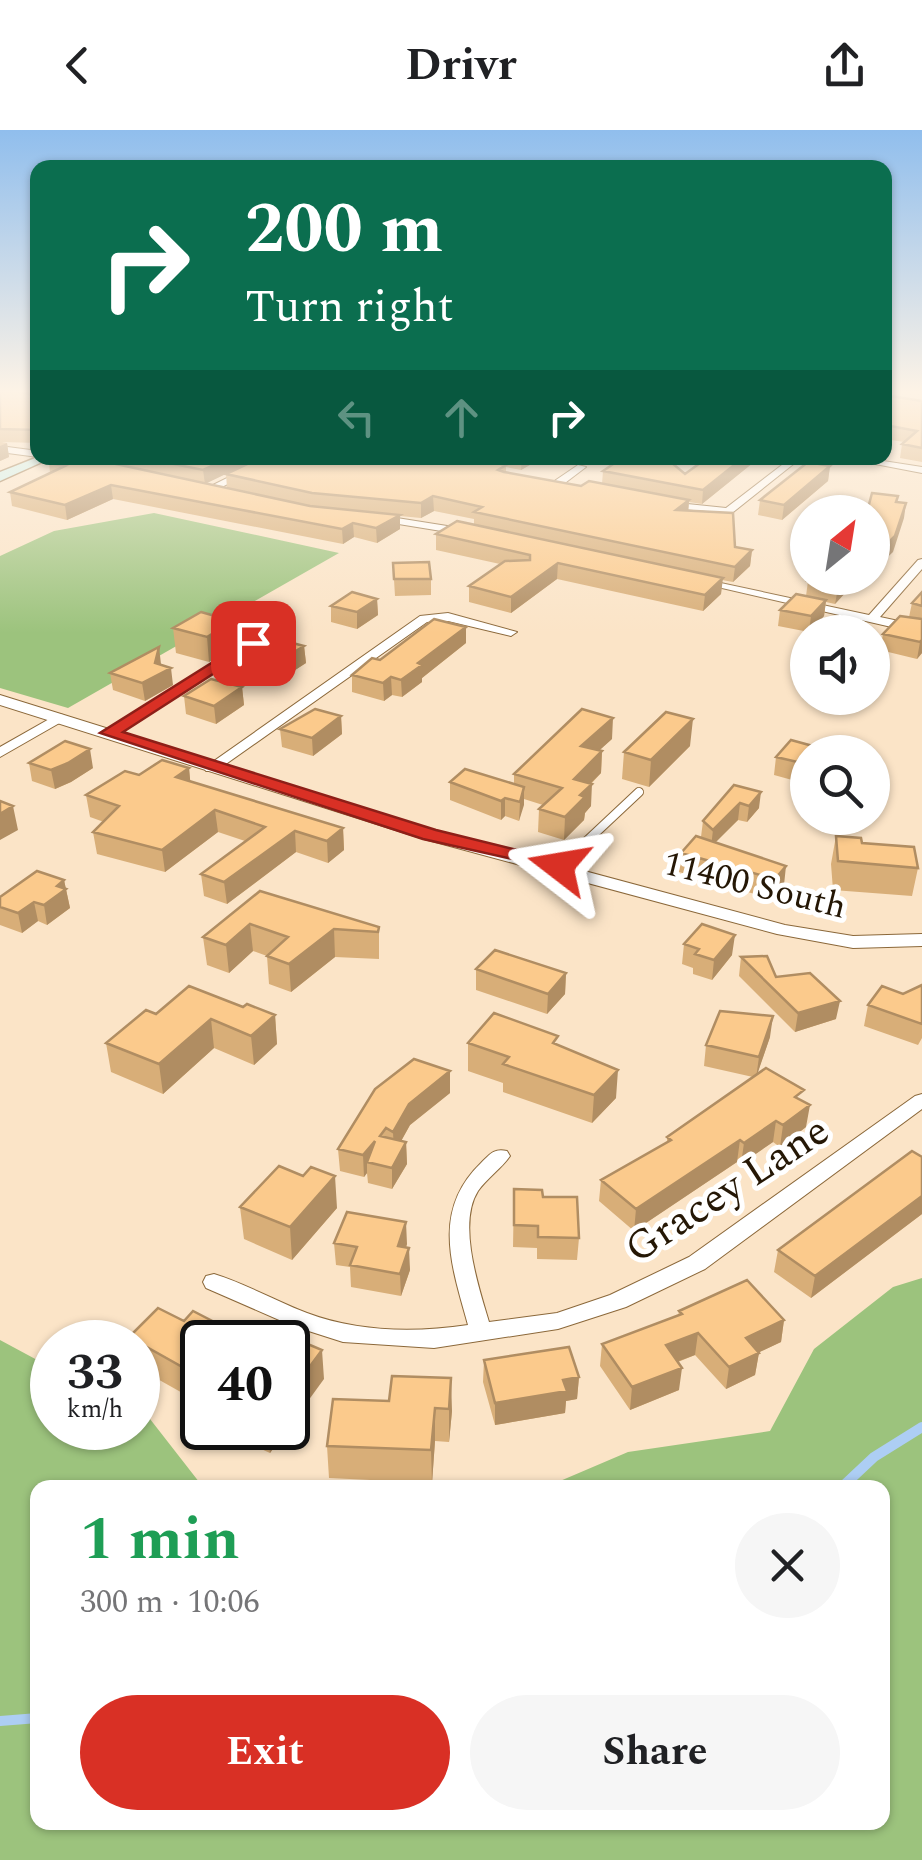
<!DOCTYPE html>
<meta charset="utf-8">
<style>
body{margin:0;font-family:Spectral,serif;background:#f6f6f6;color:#202124;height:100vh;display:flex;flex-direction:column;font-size:38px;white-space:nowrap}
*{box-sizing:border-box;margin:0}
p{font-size:32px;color:#757577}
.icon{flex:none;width:55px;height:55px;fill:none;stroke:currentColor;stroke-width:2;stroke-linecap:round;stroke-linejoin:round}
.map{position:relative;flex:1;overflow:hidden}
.sheet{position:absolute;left:30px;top:1350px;width:860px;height:350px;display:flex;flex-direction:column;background:#fff;border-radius:20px;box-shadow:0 2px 8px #0004}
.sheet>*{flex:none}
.top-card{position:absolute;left:30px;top:30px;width:862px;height:305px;border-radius:20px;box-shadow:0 2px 8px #0004;background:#0b6e4f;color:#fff;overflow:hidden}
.needle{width:65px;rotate:30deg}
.tools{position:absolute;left:790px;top:365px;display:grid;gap:20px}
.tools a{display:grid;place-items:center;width:100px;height:100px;border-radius:50%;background:#fff;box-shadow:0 2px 8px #0004;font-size:50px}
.speed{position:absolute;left:30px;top:1190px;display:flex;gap:20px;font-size:50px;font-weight:700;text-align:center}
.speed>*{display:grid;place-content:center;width:130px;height:130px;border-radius:50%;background:#fff;box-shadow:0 2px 8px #0004;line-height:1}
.speed small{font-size:25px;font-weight:400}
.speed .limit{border:5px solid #111;border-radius:15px;background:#fff;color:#111}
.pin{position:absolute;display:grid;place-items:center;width:85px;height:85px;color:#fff;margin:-42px;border-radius:20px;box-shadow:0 5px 15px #0006}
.me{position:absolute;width:110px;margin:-55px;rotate:284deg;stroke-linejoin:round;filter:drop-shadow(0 0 8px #0008)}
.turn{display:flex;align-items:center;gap:35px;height:210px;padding:0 50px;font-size:45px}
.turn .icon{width:130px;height:130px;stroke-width:2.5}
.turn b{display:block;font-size:70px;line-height:85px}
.lanes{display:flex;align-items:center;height:95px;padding:0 50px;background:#0003;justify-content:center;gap:50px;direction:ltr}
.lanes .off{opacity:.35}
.round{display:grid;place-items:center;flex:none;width:105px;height:105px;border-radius:52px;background:#f6f6f6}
.overview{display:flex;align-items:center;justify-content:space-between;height:170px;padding:0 50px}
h1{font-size:60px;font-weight:700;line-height:75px;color:#1e9e55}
.primary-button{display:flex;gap:20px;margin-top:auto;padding:20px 50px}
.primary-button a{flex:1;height:115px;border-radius:60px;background:#d93025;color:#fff;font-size:40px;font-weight:700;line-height:115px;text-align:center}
.primary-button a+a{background:#f6f6f6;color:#202124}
header{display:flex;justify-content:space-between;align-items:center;height:130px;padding:0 50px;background:#fff;font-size:45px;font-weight:700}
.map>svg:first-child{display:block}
</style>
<header><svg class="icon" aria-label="back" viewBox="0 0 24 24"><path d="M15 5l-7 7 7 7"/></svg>Drivr<svg class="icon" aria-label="share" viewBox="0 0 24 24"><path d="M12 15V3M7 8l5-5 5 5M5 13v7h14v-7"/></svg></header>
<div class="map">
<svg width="922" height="1730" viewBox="0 0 922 1730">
<rect width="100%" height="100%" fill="#fbe4c7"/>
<path fill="#9cc37d" d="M154 383 339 423 68 578 0 558V426L54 401Z
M922 1148V1730H0V1210L52 1238V1298H138V1283L150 1289 203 1357 38 1358V1692H882V1358L546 1357 628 1322 770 1301 814 1219 893 1157Z"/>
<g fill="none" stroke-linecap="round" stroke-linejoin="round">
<path stroke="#adcef4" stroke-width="10" d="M841 1358 874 1327 922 1297
M0 1591 38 1588"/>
<defs>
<path id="service-far1" d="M109 603 253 513"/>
<path id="service" d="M559 737 639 662"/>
<path id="minor" d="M0 316 38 321V327L0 322Z
M267 328H279L210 363 201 361Z
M791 328H801L732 383 668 378 663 375 668 372 726 378Z
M844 328H864L922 337V343Z
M578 335 586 337 561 356H553V352Z
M378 385 466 399 471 402 466 405 374 390 373 388Z
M922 429V439L880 487 922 496V504L696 452 702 449 869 485 918 430Z
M448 483 517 502 511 506 448 491 427 492 216 641H206L204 638 420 486Z
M58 584 63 585V591L0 627V617Z
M922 964V979L705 1139 626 1177 558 1199 434 1218 343 1212 293 1196 206 1158 203 1152 206 1146 214 1144C246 1154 276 1171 307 1183 358 1202 414 1203 468 1195 452 1137 431 1081 481 1033 490 1024 494 1018 507 1021L510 1026C501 1039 487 1048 478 1061 457 1094 479 1158 489 1192L557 1183 610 1165 689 1127 915 966Z"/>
<path id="tertiary" d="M0 565 436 701 785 795 853 806 922 804V816L853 818 777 804 424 709 0 575Z"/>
<path id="secondary" d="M38 327 51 328 0 351V342Z"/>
</defs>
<use href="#service-far1" stroke="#8b683a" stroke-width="8"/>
<use href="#service" stroke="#8b683a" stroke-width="10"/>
<use href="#minor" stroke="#8b683a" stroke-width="2"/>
<use href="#tertiary" stroke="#8b683a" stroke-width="2"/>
<use href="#secondary" stroke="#8b683a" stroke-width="3"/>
<use href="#service-far1" stroke="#fff" stroke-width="6"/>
<use href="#service" stroke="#fff" stroke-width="8"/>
<use href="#minor" fill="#fff" fill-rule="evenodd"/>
<use href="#tertiary" fill="#fff" fill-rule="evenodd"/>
<use href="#secondary" fill="#c8f5f4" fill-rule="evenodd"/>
</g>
<path fill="#d8ae78" d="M0 261 35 265 20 261H38V313L2 312 7 313 9 327 0 331Z
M885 271H922V332L900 328 902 314 904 312 885 309Z
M61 328H259L206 353 227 358 226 344 260 328H542L521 340 506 337V343L581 356 602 354 603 341 621 328H619H666L685 344 707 328H759L702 374 689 372 688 381 735 417 752 420 750 436 733 452 722 450 721 464 703 481 557 449 511 483 469 472V456L500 434 436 420V404L474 395V389L434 381 421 388 400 386V399L377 413 354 407 343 414 113 369 67 390 12 376 10 362 50 343 49 333Z
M830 336 828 351 782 390 758 385 760 370Z
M393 433 431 449V465L395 466Z
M812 448H867L851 463 846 462 835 474 826 472 824 486 809 502 778 496 780 480 806 466 808 451Z
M922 462V523L917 529 880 520 883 504 909 487 912 473Z
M377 469 378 485 357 499 331 492V476Z
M173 498 235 516 209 532 176 523Z
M258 504 304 516 306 533 278 551 249 543 248 526 259 518Z
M466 513 422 548V552L402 567 392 565 384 571 352 562V545L380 530Z
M161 535 173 555 145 571 113 560 110 543Z
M242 557 244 575 216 594 186 584 184 566Z
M341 586 342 604 313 626 282 617 280 599Z
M612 609 599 620 602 621 601 643 591 654V676L585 683 584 690 564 710 538 702 539 679 543 675 524 669 519 691 505 686 501 690 450 670V652L514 654V644Z
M690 616 649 657 622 649 624 622Z
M820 618 819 622H808V648L803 653 774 645 776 627Z
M29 633 93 638 71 652 55 659 32 651Z
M189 638 190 651 343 698 344 720 328 733 296 722 227 774 204 766 201 744 245 711 218 702 165 742 97 724 93 702 104 692 90 687 86 665 139 645Z
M734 655 759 678 747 692 738 690 715 712 784 755 772 769 679 742 681 723 701 707 703 691Z
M836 706 862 713 918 738 912 766 833 760 831 734Z
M64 750 70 778 47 795 38 791 22 803 0 795V767Z
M260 761 379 797V829L335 827 291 862 269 854 267 826 253 821 229 843 207 835 203 807Z
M684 814 732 825 712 850 693 844V838L682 834Z
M741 827 836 889 795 902 739 846Z
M476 839 566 843 565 864 547 884 476 860Z
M922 855V908L918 915 864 896 868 875 903 864Z
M243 877 275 885 277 914 254 935 214 918 163 964 111 942 106 913 156 884Z
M770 907 757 944 802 971 806 997 780 1017 773 1012 741 1034 737 1032 634 1101 599 1071 601 1050 667 1012V1007L753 947 704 936 706 915Z
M468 913 558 915 616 968 592 993 503 962V953L468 941Z
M450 941V963L410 995 401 1011 406 1012 407 1034 392 1059 368 1053 367 1043 364 1047 340 1041 338 1019Z
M922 1027V1084L811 1168 774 1142 778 1120Z
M514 1059 543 1067 579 1108 577 1130 537 1129V1118L513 1117Z
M240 1077 337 1078 292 1130 244 1109Z
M334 1113 407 1114 406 1118 410 1140 401 1166 351 1157 350 1137 336 1135Z
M679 1181 784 1190 781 1212 759 1222 755 1245 726 1259 695 1225 678 1232 679 1260 630 1280 600 1236 602 1214 678 1186Z
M184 1191 222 1196 224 1212H202V1274L138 1238V1212H130L129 1207Z
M484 1230 579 1247 577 1269 566 1271 565 1283 495 1295 483 1252Z
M392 1246 452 1281 449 1312 435 1311 432 1353 329 1348 327 1316 389 1271Z
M324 1249 270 1323 214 1298H288Z"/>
<path fill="#b08d62" d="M7 313 9 327 0 331V316Z
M230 328H259L205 354 203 340Z
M522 328H542L521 340Z
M743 328H759L702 374 703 360Z
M830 336 828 351 782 390 784 375Z
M111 355 113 369 67 390 65 375Z
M433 366 434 381 421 388V373Z
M689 370 688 385 676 380Z
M906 373 904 388 893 422 872 442V429Z
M400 385V399L377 413 376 398Z
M353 393 354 407 343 414 342 399Z
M752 420 750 436 733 452 735 437Z
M558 433 557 449 511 483V467Z
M723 448 721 464 703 481 705 465Z
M847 448 846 462 835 474 838 458Z
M854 448H867L851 463Z
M377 469 378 485 357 499V482Z
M826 470 824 486 809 502 811 486Z
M233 491 235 516 209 532 207 507Z
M466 497V513L422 548V552L402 567 401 550 418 533Z
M922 510V523L917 529 920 512Z
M304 516 306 533 278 551 276 533Z
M159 517 161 534 159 544 171 538 173 555 145 571 142 553 155 533Z
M391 547 392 565 384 571 383 553Z
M242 557 244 575 216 594 214 576Z
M341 586 342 604 313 626 312 608Z
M613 588 612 609 580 638 581 616Z
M693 589 690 616 649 657 651 630Z
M90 619 93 638 71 652 55 659 51 640Z
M602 621 601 643 573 671 574 649Z
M808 633V648L803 653 806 634Z
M189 638 191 659 176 647Z
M592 654 591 676 585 683 584 690 564 710 565 687 580 665Z
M524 657V675L519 691 520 672Z
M761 662 759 678 747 692 749 676Z
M505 668V686L501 690V671Z
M740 673 738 690 711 717 713 700Z
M13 676 18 700 0 710V684Z
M215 680 218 702 165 742 162 720Z
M343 698 344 720 328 733 327 711Z
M295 701 296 722 227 774 224 752Z
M786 736 784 755 772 769 775 749Z
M64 750 70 778 47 795 44 775 57 756Z
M34 772 38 791 22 803 18 783Z
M250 794 253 821 229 843 226 815Z
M334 799 335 827 291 862 289 834Z
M735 805 732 825 712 850 714 830Z
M566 843 565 864 547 884 548 864Z
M840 871 836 889 795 902 798 883Z
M275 885 277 914 254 935 251 906Z
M773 886 770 907 756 948 759 927Z
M211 889 214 918 163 964 159 934Z
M618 940 616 968 592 993 594 965Z
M450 941V963L410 995 394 1024 393 1002 409 974Z
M810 975 806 997 780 1017 783 995Z
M776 991 773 1012 741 1034 744 1013Z
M740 1010 737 1032 634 1101 636 1079Z
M375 1011 367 1032V1043L364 1047 363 1025Z
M406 1012 407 1034 392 1059V1038Z
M335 1046 337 1078 292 1130 290 1097Z
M922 1066V1084L811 1168 815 1146Z
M406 1092 407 1114 398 1138V1116Z
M409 1118 410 1140 401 1166 400 1144Z
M784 1190 781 1212 743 1230 746 1208Z
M222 1196 224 1212H206Z
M698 1203 695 1225 663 1237 666 1215Z
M322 1220 324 1249 270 1323 267 1298H288V1266Z
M759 1223 755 1245 726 1259 729 1237Z
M682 1238 679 1260 630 1280 632 1257Z
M579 1247 577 1269 566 1271 565 1283 495 1295V1273L563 1250Z
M451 1248 452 1281 449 1312V1279Z
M435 1278V1311L432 1353 431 1320Z"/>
<path fill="#fbca8c" stroke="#b08d62" stroke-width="2.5" d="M0 261H16L35 265 38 261V300L0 299Z
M891 266 922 271V318L902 314 917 301 885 295V271Z
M61 328H88L310 376 400 385 376 398 353 393 342 399 111 355 65 375 10 362 65 336 49 333Z
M144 328H230L203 340Z
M260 328H472L506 335 498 340 504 342 581 356 589 351 689 370 676 380 733 383 735 417 752 420 735 437 474 382 482 377 433 366 421 373 312 363 226 344Z
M622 328H666L685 344 707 328H743L703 360 603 341Z
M808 332 830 336 784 375 760 370Z
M872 363 898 366 896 372 906 373 895 406 872 429V382H867Z
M457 391 723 448 705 465 558 433 511 467 469 456 505 431 530 430V425L436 404Z
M429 432 431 449H394L393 433Z
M812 448H847L838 458 808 451Z
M352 462 377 469 357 482 331 476Z
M922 462V476L912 473Z
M796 464 826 470 811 486 780 480Z
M201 482 233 491 207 507 173 498Z
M900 486 922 489V510L920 512 883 504Z
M434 489 466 497 418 533 422 535 401 550 391 547 383 553 352 545 372 528 380 530Z
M258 504 304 516 276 533 248 526 264 515Z
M159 517 155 533 171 538 142 553 110 543Z
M211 549 242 557 214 576 184 566Z
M315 579 341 586 312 608 280 599Z
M582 579 613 588 581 616 602 621 574 649 592 654 580 665 585 667 565 687 539 679 562 658 514 644Z
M666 582 693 589 651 630 624 622Z
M791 610 820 618 816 622H808V633L806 634 776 627Z
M65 611 90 619 68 633 51 640 29 633Z
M162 630 189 638 176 647 343 698 327 711 295 701 224 752 201 744 265 697 215 680 162 720 93 702 119 676 86 665 125 641 139 645Z
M465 639 524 657 520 672 505 668 501 671 450 652Z
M734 655 761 662 749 676 740 673 713 700 703 691Z
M0 671 13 676 0 684Z
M696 706 786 736 775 749 681 723Z
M836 706 861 708 862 713 914 717 918 738 838 731Z
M37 741 64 750 57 756 66 759 44 775 34 772 18 783 0 777V767Z
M260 761 379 797 378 802 334 799 289 834 267 826 288 807 250 794 226 815 203 807Z
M702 794 735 805 714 830 695 824 699 819 684 814Z
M495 820 566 843 548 864 476 839Z
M767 826 776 847 810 843 840 871 798 883 741 827Z
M922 855V894L868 875 882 856 903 864Z
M189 856 243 877 247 874 275 885 251 906 211 889 159 934 106 913 146 880 156 884Z
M720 881 773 886 759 927 706 915Z
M494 883 558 906 553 913 618 940 594 965 503 934 509 927 468 913Z
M414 929 450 941 409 974 393 1002 386 998 380 1006 406 1012 392 1038 367 1032 375 1011 363 1025 338 1019 375 959Z
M766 938 804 960 795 967 810 975 783 995 776 991 744 1013 740 1010 636 1079 601 1050 671 1010 667 1007Z
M912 1021 922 1027V1066L815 1146 778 1120Z
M279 1036 303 1046 311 1037 335 1046 290 1097 240 1077Z
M514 1059 542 1060 543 1067H577L579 1108 538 1107V1096L514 1095Z
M347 1082 406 1092 398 1116 409 1118 400 1144 350 1135 357 1117 334 1113Z
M747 1150 784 1190 746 1208 759 1223 729 1237 698 1203 666 1215 682 1238 632 1257 602 1214 682 1184 679 1181Z
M158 1178 184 1191 193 1181 222 1196 206 1212H202V1248L129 1207Z
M291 1207 322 1220 288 1266 287 1212Z
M569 1217 579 1247 563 1250 567 1261 495 1273 484 1230Z
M392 1246 451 1248 449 1279 435 1278 431 1320 327 1316 333 1269 389 1271Z"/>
<linearGradient id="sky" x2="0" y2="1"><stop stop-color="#90beed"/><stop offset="0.52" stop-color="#fdf3e6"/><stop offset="1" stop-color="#fdf3e6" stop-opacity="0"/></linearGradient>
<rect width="922" height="503" fill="url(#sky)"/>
<path fill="#d93025" stroke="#8d1f18" stroke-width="2.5" d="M248 510 261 513 123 602 436 700 566 732V741L423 709 100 603Z"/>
<g text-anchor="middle" stroke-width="10" stroke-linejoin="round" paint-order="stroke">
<g font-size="35" fill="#251705" stroke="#fff">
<text transform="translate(755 754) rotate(14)" y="12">11400 South</text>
</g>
<g font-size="42" fill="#251705" stroke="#fff">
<text transform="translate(726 1058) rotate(-33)" y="15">Gracey Lane</text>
</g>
</g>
</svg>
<div class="tools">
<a><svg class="needle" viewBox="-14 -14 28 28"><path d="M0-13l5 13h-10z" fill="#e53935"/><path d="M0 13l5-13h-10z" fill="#757577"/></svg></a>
<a><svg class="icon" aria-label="sound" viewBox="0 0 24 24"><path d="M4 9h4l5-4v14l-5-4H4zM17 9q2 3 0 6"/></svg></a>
<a><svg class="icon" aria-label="search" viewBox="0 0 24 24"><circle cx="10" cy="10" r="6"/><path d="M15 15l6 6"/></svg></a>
</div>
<div class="speed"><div>33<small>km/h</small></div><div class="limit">40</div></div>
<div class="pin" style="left:253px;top:513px;background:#d93025"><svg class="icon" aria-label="arrive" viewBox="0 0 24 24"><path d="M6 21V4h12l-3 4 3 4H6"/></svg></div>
<svg class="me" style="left:559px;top:736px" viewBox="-20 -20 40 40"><path d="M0-17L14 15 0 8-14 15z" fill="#d93025" stroke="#fff" stroke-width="4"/></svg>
<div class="top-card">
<div class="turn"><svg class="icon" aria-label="right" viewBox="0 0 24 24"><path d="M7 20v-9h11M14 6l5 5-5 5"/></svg><div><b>200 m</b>Turn right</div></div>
<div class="lanes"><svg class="icon off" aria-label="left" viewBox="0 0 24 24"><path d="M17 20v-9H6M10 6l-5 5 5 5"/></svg><svg class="icon off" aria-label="ahead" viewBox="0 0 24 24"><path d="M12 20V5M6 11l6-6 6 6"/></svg><svg class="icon" aria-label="right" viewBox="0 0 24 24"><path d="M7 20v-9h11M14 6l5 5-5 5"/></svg></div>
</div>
<section class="sheet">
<div class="overview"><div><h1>1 min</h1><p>300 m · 10:06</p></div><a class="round"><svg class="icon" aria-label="close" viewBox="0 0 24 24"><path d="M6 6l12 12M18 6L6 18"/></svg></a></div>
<div class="primary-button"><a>Exit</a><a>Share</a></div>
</section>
</div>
